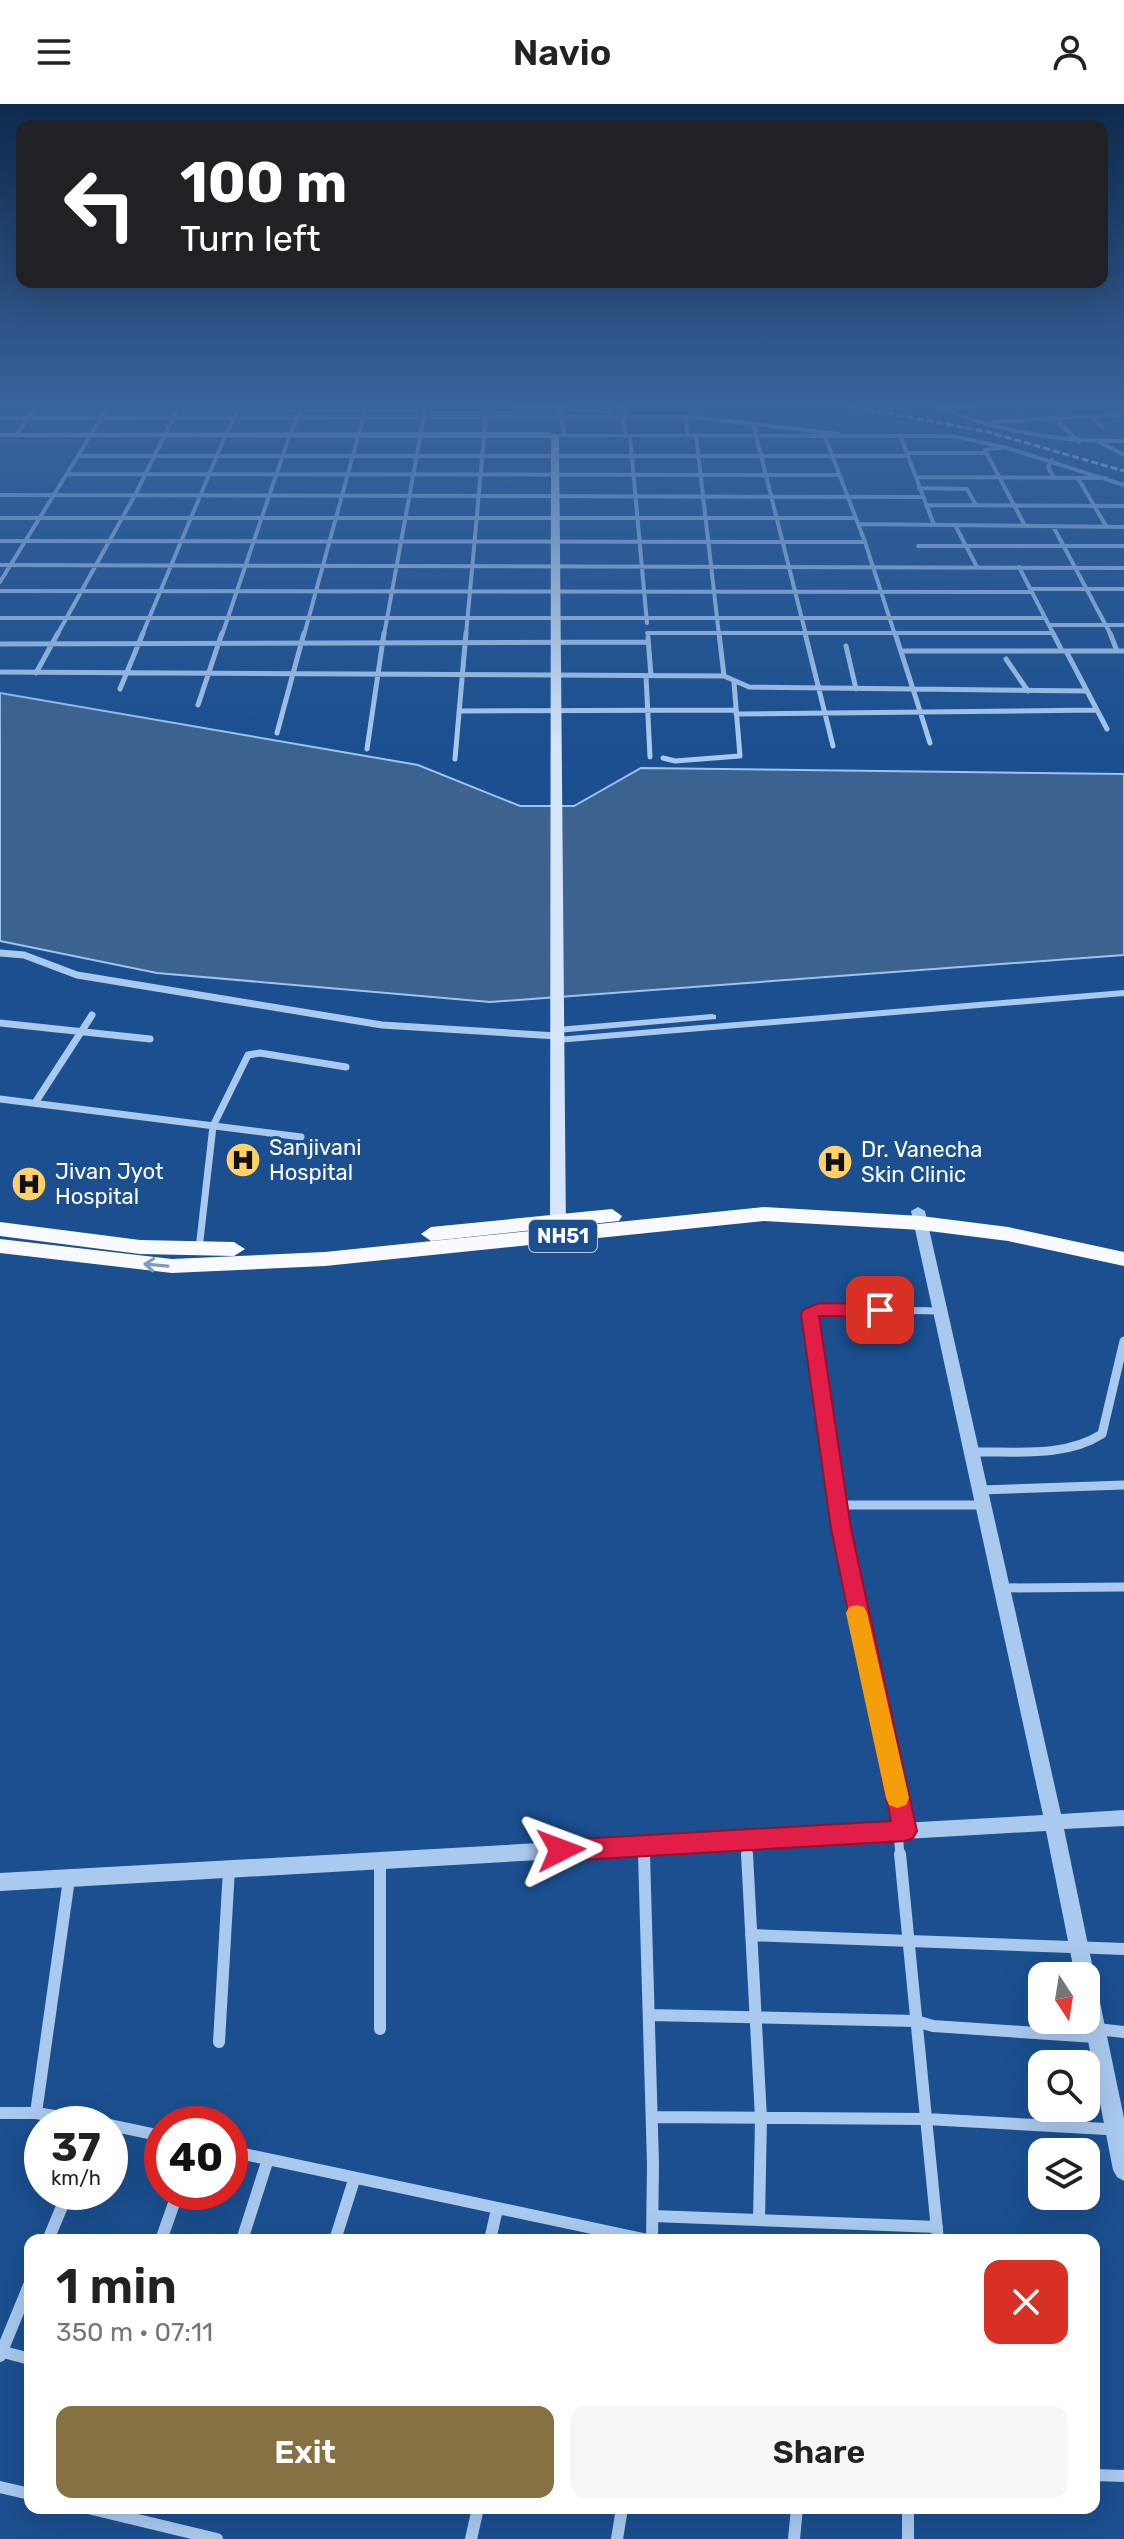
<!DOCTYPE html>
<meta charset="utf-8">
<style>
body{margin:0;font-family:Rubik,sans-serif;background:#f6f6f6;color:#222;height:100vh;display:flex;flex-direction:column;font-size:30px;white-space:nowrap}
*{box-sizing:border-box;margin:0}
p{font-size:26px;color:#767676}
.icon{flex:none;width:44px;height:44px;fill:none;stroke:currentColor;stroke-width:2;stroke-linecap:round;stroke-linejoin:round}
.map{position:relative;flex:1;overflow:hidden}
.sheet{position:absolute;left:24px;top:2130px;width:1076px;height:280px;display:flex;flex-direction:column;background:#fff;border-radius:16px;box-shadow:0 8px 32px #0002}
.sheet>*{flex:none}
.guide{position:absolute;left:16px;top:16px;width:1092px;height:168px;border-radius:16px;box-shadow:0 8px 32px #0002;background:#202124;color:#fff;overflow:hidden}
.needle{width:52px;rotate:168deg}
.tools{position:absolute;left:1028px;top:1858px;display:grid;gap:16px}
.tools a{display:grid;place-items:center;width:72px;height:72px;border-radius:16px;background:#fff;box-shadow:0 8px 32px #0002;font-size:40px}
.speed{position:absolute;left:24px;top:2002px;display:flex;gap:16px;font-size:40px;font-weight:700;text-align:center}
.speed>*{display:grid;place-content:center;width:104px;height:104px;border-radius:50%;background:#fff;box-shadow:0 8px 32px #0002;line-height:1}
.speed small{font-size:20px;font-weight:400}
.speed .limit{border:12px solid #d22;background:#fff;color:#111}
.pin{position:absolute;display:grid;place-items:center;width:68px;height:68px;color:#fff;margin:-34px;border-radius:16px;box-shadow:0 4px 12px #0006}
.me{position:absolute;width:88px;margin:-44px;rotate:87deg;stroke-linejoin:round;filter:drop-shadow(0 0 6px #0008)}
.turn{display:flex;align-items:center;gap:28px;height:168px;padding:0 32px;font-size:36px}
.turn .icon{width:104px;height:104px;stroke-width:2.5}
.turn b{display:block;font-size:56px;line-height:68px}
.round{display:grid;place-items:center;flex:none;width:84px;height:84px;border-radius:16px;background:#f6f6f6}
.head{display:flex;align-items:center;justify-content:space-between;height:136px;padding:0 32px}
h1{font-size:48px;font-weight:600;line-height:60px}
.primary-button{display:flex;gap:16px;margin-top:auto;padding:16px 32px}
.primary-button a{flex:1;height:92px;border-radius:16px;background:#857141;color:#fff;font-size:32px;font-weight:600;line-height:92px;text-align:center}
.primary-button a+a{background:#f6f6f6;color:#222}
header{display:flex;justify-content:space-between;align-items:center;height:104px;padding:0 32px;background:#fff;font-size:36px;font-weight:600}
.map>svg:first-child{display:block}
</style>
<header><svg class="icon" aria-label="menu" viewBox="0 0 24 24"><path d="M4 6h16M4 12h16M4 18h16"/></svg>Navio<svg class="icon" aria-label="person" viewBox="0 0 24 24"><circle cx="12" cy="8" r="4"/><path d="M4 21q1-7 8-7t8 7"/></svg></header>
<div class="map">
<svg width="1124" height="2435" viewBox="0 0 1124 2435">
<rect width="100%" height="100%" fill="#1b4f8f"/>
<path fill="#3c6290" stroke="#9cc4f0" stroke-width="2" d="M0 589 418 661 520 702H574L641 664 1124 670V851L490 898 157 869 0 837Z"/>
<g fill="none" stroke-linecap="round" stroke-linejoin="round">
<path stroke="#3d69a0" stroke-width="4" stroke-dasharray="4 2" stroke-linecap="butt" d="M962 333 994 320"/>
<path stroke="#a9c9ee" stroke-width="4" d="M297 300 553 302 560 304 564 331
M587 300 622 302 627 313
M932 300C993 327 1057 338 1124 337
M945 303 1022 300
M560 304 609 308
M1090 312 1103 323
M622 313 626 332
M685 313 688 331
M0 314 692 313 839 330
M1054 314 1079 338
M993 318 1124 310
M753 320 806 531
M824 330 865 438 895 531
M16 331 39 300
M696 331 719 531
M900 331 934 421
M630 332 647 519
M1101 339 1124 351
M1005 343 985 346 1025 422
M907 349H987
M78 352H908
M1052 356 1048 363 1054 374
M67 370 839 371
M916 373 1106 374
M1078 374 1106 422
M919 384 967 385 976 401
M0 391 922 393
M926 401 1124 402
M0 414H856
M858 420 1124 423
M955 421 977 463
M1053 422 1111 531
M0 437 865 438
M918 442H1124
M0 461 1124 464
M1019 463 1054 531
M0 478 110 300
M1030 485H1124
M0 487 1032 488
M0 514H1045
M1049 521H1124
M647 529H1053
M57 531 135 391 180 300
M142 531 226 330 242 300
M222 531 290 330 304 300
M304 531 367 300
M384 531 426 301
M466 531 487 301"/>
<path stroke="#a9c9ee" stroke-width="5" d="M719 529 724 572
M805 529 833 642
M1053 529 1062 547
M1110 529 1117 547
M648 533 651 572
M0 540 648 538
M846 542 856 585
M901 547H1124
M1066 547 1107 625
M1006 555 1028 587
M0 568 724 572 749 583 913 585 895 529
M36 569 58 529
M646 572 650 653
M120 585 143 529
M198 601 222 529
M459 607 736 606
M736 610 1097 606
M277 629 304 529
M930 639 913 585 1087 587
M367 645 384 529
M663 654 675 657 740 652 734 579
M455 655 466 529"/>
<path stroke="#a9c9ee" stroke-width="7" d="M0 849 24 851 77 871 382 921 557 932
M0 919 150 935
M0 995 301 1033
M35 999 92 911
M199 1145 213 1022 248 951 260 949 346 963
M813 1231 810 1210 820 1205 941 1207"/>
<path stroke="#a9c9ee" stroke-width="9" d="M813 1229 841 1425 905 1727
M972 1348C1015 1347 1065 1354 1102 1330L1124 1237
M981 1386 1124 1381
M837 1401H983
M1002 1484 1123 1483
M898 1727 900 1752
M746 1737 747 1752
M644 1743V1752"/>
<path stroke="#a9c9ee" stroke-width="12" d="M644 1750 653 2060 652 2136
M747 1750 761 2014 759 2116
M900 1750 938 2136
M380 1758V1925
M751 1831 1124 1845
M649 1911 916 1917 933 1922 1095 1933
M1097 1925 1124 1928
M219 1938 229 1765
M0 2009H36L104 2020
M36 2009 69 1775
M652 2013 926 2015 1124 2026
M110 2021 162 2032
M230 2047 648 2136
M653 2112 937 2123
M48 2136 68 2088
M161 2136 178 2088
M242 2136 268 2055
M335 2136 354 2076
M490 2136 497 2105
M0 2247 30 2255
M0 2252 30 2179
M1094 2371 1124 2372
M0 2383 30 2390
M88 2404 217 2435
M908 2404V2435
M471 2435 478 2404
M617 2435 622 2404
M794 2435 797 2404"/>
<path fill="#a9c9ee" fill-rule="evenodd" d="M551 330H952L1007 342 1124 379V383L1004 345 952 334 553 333Z
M1124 886V892L557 939 551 936 557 933Z
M712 910 716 911V915L557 929 551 926 557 923Z
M918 1103 925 1107 1061 1710 1124 1706V1722L1064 1725 1124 2014V2077L1117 2073 1113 2066 1084 1916H1086V1872H1075L1046 1727 0 1787V1769L1043 1711 911 1107Z"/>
<path fill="#d6e6fa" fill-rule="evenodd" d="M547 328 559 333 566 1131 558 1136 550 1131 551 334 0 333V329Z"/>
<path fill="#f8faff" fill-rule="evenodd" d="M764 1103 921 1112 1008 1123 1124 1148V1162L1008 1137 921 1126 764 1117 325 1162 172 1169 0 1149V1135L172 1155 325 1148Z
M612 1105 622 1112 619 1117 431 1137 421 1130 431 1123Z
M0 1118 140 1136 234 1138 245 1145 234 1152 140 1150 0 1132Z"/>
<path stroke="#fff" stroke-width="3" stroke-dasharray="7 3" stroke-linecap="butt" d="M838 300 988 328 1124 367"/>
</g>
<defs><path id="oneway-shaft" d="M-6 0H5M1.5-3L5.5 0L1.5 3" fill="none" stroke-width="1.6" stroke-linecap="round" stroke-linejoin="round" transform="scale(2)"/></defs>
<use stroke="#7e9cc1" href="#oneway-shaft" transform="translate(156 1161) rotate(-175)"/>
<linearGradient id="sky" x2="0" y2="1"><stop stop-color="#0f2b4f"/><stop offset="0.47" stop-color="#39639b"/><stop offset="1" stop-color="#39639b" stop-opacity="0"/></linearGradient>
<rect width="1124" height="640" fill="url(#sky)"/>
<path fill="#e11d48" stroke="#92132f" stroke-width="2" d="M820 1199 880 1200 889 1206 880 1212H819L851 1425 917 1727 913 1734 905 1737 561 1757 552 1754 549 1746 552 1739 561 1736 891 1717 831 1425 801 1210 804 1205Z"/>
<path fill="#f59e0b" d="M857 1501 864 1503 867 1509 909 1694 906 1701 897 1704 889 1701 886 1694 846 1509 849 1503Z"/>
<defs>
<symbol id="hospital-disc" viewBox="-11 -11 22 22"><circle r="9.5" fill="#ffd166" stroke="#1b4f8f"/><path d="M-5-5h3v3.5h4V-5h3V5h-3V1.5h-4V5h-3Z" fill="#111"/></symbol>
</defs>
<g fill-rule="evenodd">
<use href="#hospital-disc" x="223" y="1036" width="40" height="40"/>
<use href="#hospital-disc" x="815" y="1038" width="40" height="40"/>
<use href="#hospital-disc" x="9" y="1060" width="40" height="40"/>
</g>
<g text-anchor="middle" stroke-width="6" stroke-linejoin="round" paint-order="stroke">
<rect fill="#1b4f8f" stroke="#bbcadd" stroke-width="2" x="529" y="1116" width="68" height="32" rx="6"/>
<g font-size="20" font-weight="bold" fill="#fff">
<text x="563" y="1139">NH51</text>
</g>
<g font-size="22" fill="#fff" stroke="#1b4f8f" text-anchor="start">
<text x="269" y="1051">Sanjivani<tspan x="269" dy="25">Hospital</tspan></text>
<text x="861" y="1053">Dr. Vanecha<tspan x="861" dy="25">Skin Clinic</tspan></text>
<text x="55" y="1075">Jivan Jyot<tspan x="55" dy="25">Hospital</tspan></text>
</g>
</g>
</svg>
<div class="tools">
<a><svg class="needle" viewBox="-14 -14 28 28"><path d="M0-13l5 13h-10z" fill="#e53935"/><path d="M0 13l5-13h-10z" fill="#767676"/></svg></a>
<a><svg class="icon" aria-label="search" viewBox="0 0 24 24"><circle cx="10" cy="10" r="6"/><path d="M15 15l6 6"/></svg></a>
<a><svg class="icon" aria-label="layers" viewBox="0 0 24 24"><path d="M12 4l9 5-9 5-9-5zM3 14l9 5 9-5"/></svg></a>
</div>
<div class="speed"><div>37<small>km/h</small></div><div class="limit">40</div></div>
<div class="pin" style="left:880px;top:1206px;background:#d93025"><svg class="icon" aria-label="arrive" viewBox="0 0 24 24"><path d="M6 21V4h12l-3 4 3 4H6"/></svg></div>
<svg class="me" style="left:561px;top:1746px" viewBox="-20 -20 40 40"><path d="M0-17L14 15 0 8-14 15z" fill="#e11d48" stroke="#fff" stroke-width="4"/></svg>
<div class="guide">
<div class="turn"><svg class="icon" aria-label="left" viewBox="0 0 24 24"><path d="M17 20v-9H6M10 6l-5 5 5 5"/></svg><div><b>100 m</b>Turn left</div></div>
</div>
<section class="sheet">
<div class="head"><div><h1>1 min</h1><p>350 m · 07:11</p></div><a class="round" style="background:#d93025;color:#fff"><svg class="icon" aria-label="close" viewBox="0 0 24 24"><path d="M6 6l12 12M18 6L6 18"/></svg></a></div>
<div class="primary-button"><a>Exit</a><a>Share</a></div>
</section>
</div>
